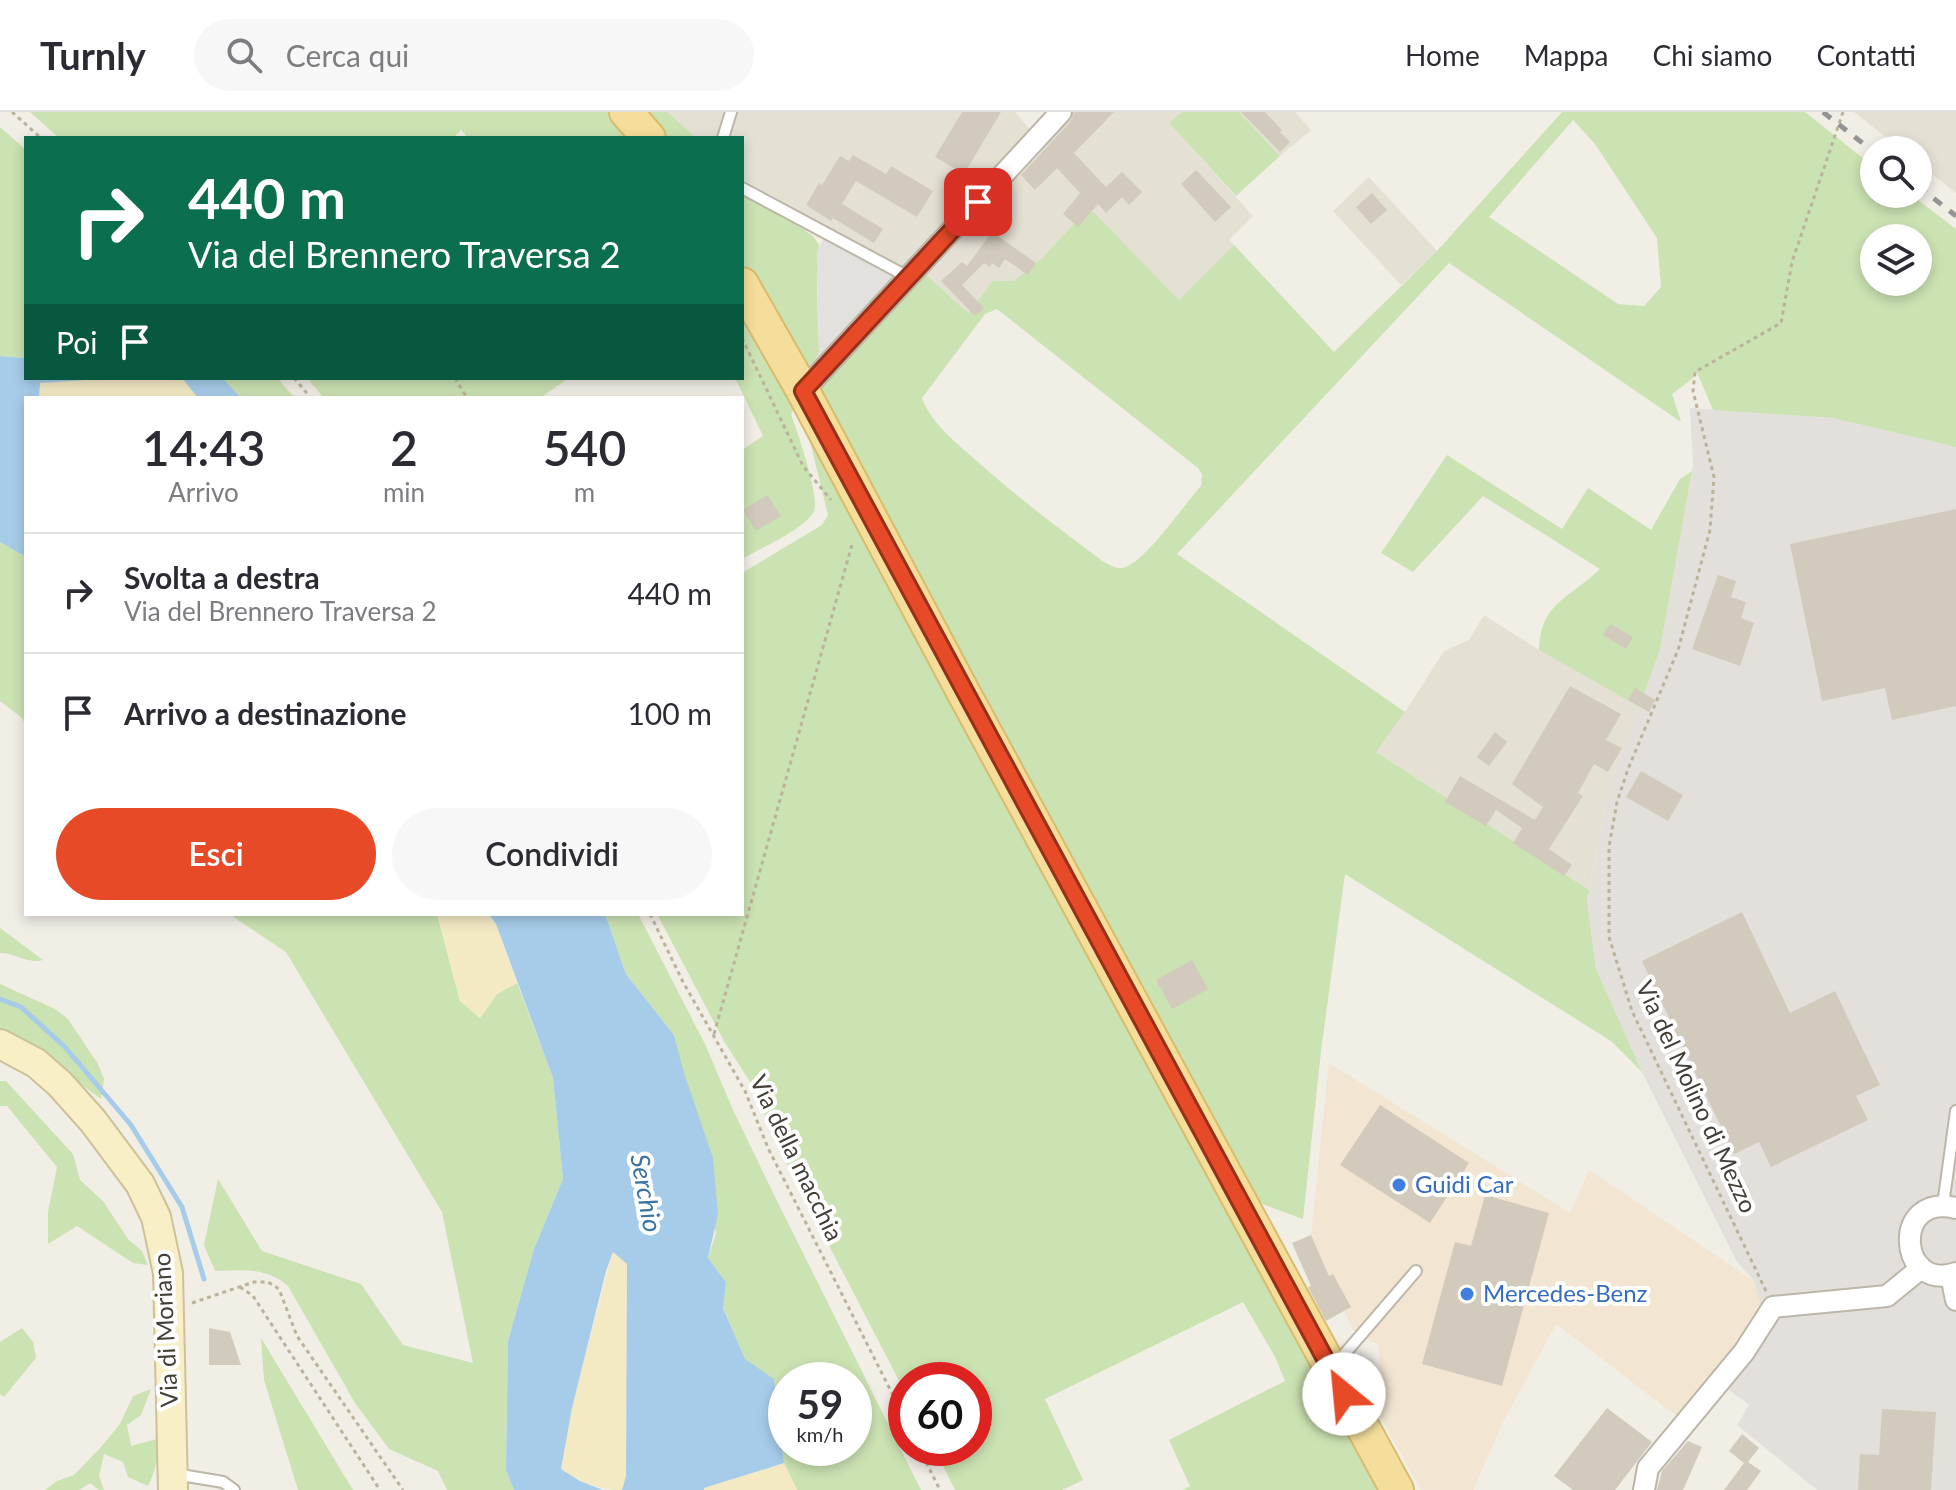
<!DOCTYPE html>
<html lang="it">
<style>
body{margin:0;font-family:Lato,sans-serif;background:#f7f7f7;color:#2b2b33;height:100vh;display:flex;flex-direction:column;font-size:30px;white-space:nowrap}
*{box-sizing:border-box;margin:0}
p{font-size:26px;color:#7c7c81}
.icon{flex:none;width:44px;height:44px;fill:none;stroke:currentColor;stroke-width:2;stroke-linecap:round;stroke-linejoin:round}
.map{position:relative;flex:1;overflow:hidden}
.panel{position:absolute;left:24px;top:284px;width:720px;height:520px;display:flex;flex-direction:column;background:#fff;border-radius:0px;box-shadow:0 4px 12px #0003}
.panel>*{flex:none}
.top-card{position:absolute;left:24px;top:24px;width:720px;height:244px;border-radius:0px;box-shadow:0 4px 12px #0003;background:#0b6e4f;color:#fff;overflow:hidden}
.tools{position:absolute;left:1860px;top:24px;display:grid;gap:16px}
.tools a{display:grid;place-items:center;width:72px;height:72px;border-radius:50%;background:#fff;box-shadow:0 4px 12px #0003;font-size:40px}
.speed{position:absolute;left:768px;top:1250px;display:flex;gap:16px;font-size:40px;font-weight:700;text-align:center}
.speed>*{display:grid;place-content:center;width:104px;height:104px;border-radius:50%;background:#fff;box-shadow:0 4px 12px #0003;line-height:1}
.speed small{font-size:20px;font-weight:400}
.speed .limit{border:12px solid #d22;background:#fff;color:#111}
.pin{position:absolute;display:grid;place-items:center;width:68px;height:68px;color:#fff;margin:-34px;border-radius:16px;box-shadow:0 4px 12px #0006}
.me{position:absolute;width:88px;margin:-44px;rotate:332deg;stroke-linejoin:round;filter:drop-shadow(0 0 6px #0008)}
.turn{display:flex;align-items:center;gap:28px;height:168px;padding:0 32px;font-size:36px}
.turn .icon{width:104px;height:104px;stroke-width:2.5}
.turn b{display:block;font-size:56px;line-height:68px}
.then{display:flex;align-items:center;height:76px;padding:0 32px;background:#0003;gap:16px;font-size:30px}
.eta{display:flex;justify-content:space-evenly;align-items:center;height:136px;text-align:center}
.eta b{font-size:48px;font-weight:600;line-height:56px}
.primary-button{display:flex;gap:16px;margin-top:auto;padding:16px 32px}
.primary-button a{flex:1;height:92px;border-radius:48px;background:#e74a27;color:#fff;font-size:32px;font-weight:600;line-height:92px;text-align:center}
.primary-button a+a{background:#f7f7f7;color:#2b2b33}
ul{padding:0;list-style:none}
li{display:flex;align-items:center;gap:24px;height:120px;padding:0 32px;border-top:2px solid #e1e1e2}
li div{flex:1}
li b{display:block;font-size:30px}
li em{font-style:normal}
header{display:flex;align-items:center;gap:48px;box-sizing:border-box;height:112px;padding:0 40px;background:#fff;border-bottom:2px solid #e1e1e2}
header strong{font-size:38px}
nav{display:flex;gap:44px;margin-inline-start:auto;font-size:28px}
.search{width:560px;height:72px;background:#f7f7f7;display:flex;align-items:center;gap:20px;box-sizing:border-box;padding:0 28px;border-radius:44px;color:#7c7c81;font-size:30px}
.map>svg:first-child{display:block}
</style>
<header>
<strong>Turnly</strong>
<div class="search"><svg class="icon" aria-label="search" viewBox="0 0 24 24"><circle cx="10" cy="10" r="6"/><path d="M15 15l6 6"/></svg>Cerca qui</div>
<nav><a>Home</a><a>Mappa</a><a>Chi siamo</a><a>Contatti</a></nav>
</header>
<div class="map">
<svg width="1956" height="1378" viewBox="0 0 1956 1378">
<rect width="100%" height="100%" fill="#f1eee6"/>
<path fill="#e5e0d4" d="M668 0H1015L1033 21 905 159 742 67V26H696Z
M1072 0H1182L1170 12 1253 104 1229 128 1234 133 1179 188 1089 95 1043 145 1014 169H993L967 202 923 160Z
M1239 0H1295L1311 18 1280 44Z
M1854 0H1956V81L1918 51V38H1902Z
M1369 65 1437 139 1401 173 1333 99Z
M1484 503 1539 538 1639 595 1609 676 1589 778 1376 640 1405 600 1444 539 1469 528Z"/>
<path fill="#f2e5d2" d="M1329 951 1570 1101 1589 1058 1754 1169 1764 1206 1682 1308 1556 1212 1503 1310 1473 1378H1421L1372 1289 1381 1263 1378 1233 1353 1218 1311 1123Z"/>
<path fill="#e3e0db" d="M1690 296 1833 306 1956 335V1378H1817L1737 1313 1749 1293 1715 1267 1764 1206 1754 1169 1736 1148 1642 960 1596 857 1587 789 1609 676 1660 538 1693 354Z"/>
<path fill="#cbe2b2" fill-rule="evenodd" d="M30 0H612L632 26H468L461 18 453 26H59Z
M642 0H668L696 26H661Z
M1182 0H1239L1280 44 1236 84 1169 11Z
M1562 0H1805L1874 55V82H1910L1956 117V335L1833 306 1713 298 1697 260 1692 267 1672 282 1681 310 1449 151 1177 442 1405 600 1376 640 1589 778 1587 789 1596 857 1642 960 1611 929 1345 762 1321 939 1303 1107 1254 1089 818 277 923 160 968 201 993 169H1014L1043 145 1089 95 1179 188 1234 133 1334 240 1437 139ZM1573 8 1595 32 1657 126 1661 175 1644 194 1618 192 1489 105ZM1874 126H1918V170H1874ZM997 197 1198 356 1202 362 1201 374C1183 394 1150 443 1128 454 1119 459 1112 454 1104 450 1061 418 1018 386 978 350 957 331 932 313 922 286L985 202Z
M0 15 26 38V246L0 244Z
M742 80 766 92 813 124 819 133 817 176 819 240 816 248 809 254 803 253 742 151Z
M742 195 795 295 791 302C797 319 820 385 814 399 807 416 759 437 742 447V338L763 324 735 266H742Z
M223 266H277L295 286H241Z
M307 266H569L540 286H324Z
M804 305 1383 1378H1183L1190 1374 1169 1328 1285 1269 1275 1245 1243 1190 1045 1287 1083 1368 1062 1378H955L934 1336H974V1268H906V1282L780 1039 751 971 725 931 657 802H742V461L822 413 828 403Z
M1447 343 1562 417 1588 376 1651 418 1680 367 1692 359 1660 538 1639 595 1539 538C1541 490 1569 487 1600 457L1483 384 1413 460 1381 441Z
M0 430 26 445V614L22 606 0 589Z
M229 802H437L460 889 480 906 497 882 517 871 553 966 563 1067 534 1137 508 1229 506 1358 514 1378H447L438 1359 389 1337 355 1291 288 1174C266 1155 243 1158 215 1159L204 1133 218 1067 262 1139 361 1172 403 1233 473 1251 442 1100 286 840Z
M605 802H638L705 932 733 998 779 1093 921 1378H797L784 1351 774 1267 745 1248 723 1195 726 1170 708 1146 716 1121 674 923 626 862ZM786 1268H854V1336H786Z
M0 816 43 848C27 852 16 841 0 841Z
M0 872 55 897 68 907 98 952 104 967 101 987 70 964 0 925Z
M0 969H6L73 1042 80 1068 103 1089 128 1127 142 1139 148 1153 133 1151 77 1114 48 1132V1100L57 1055 7 994H0Z
M22 1216 33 1230 36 1246 4 1285 0 1282V1230Z
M261 1226 353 1378H298L264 1268Z
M151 1277 141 1303 127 1313 131 1334 164 1325C158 1341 156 1359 148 1374L128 1365 123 1350 104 1342 99 1364 104 1378H99L90 1371 79 1378H45L57 1369 74 1363 101 1335 120 1312 133 1284Z"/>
<path fill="#f3eac4" d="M118 266H182L198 286H39L40 271Z
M437 802H489L496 812 517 871 497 882 480 906 460 889Z
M613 1139 627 1151 626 1364 622 1378C598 1378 582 1370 561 1357L572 1296Z
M784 1351 797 1378H704V1376Z"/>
<path fill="#e2e1de" d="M829 116 905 159 816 248 819 240 817 140Z"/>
<path fill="#a7cce9" d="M0 244 26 246V266H118L40 271 39 286H26V445L0 430Z
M182 266H223L241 286H198Z
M489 802H605L626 862 674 923 684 961 713 1046 718 1102 708 1146 726 1170 723 1196 745 1247 774 1267 784 1351 704 1376V1378H622L626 1364 627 1152 613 1140 606 1159 572 1296 561 1357 580 1369 603 1378H514L506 1358 508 1229 534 1137 563 1067 553 966 496 812Z"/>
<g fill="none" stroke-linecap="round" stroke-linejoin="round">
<path stroke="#a7cce9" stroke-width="5" d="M0 887 21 895 65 935 131 1013 182 1095 204 1167"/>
</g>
<path fill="#d2cabc" d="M962 0H1001L964 62 935 45Z
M1074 0H1114L1074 41 1106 75 1122 60 1142 80 1129 93 1122 85 1106 101 1098 92 1078 115 1063 102 1080 81 1057 56 1035 78 1021 63 1071 9Z
M1241 0H1265L1282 18 1280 20 1290 30 1280 40Z
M853 43 886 62 891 54 933 79 917 105 856 69 842 92 883 117 874 131 833 106 831 109 806 93 819 71 822 73 840 44 849 49Z
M1196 58 1231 95 1215 110 1181 72Z
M1372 81 1387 98 1371 112 1356 95Z
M992 120 1036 151 1028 163 1005 147 999 156 992 151 990 155 984 151 962 173 984 196 975 204 941 169 962 150 967 154Z
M767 383 781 404 756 419 743 398Z
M1956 397V594L1892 608 1885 576 1822 589 1790 432Z
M1718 463 1736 469 1731 485 1746 490 1741 506 1754 511 1740 554 1692 537Z
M1610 512 1633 525 1626 537 1603 523Z
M1570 574 1621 602 1606 628 1622 636 1608 660 1594 652 1578 681 1583 684 1549 737 1572 753 1564 764 1513 731 1522 716 1496 698 1486 714 1445 690 1460 664 1535 708 1543 695 1512 672Z
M1635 576 1655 588 1649 600 1628 588Z
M1495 620 1507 630 1489 654 1477 645Z
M1641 659 1683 683 1668 709 1626 685Z
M1742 800 1790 901 1835 879 1880 973 1856 984 1868 1008 1771 1055 1759 1030 1734 1042 1642 849Z
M1192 848 1208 877 1172 897 1156 868Z
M1380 993 1469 1051 1430 1111 1340 1053Z
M1485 1083 1549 1101 1502 1274 1422 1252 1455 1130 1471 1134Z
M1311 1123 1329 1164 1333 1162 1351 1195 1326 1209 1308 1175 1311 1174 1292 1131Z
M209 1216 230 1220 241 1253H209Z
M1607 1296 1652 1330 1615 1378H1573L1554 1364Z
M1882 1297 1936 1300 1931 1378H1858L1860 1342 1879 1343Z
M1742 1322 1759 1336 1748 1350 1761 1359 1747 1378H1724L1744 1351 1729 1339Z
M1688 1329 1702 1335 1683 1378H1657L1662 1359Z"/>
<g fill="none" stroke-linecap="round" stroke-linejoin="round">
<defs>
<path id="lane" d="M723 26 731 0
M742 76 908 165
M1943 1093 1956 999
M1335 1253 1416 1159
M175 1362 223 1370 234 1378"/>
<path id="street" d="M803 279 1061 0
M1956 1096C1891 1080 1898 1181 1956 1161
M1951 1163 1956 1188
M1644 1378 1648 1356 1744 1240 1773 1195 1887 1184 1921 1156"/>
<path id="secondary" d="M0 932 36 951 60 972 93 1009 140 1072 156 1105 168 1161 173 1378"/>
<path id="primary" d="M626 0 649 26
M742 172 803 279 961 576 1397 1378"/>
</defs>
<use href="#lane" stroke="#bcb6a9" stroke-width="14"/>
<use href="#street" stroke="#bcb6a9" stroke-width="24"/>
<use href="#secondary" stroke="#cdc199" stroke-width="32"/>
<use href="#primary" stroke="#d9bb6c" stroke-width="36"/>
<path stroke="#bcb29c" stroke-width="3" stroke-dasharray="4 4" stroke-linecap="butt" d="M12 0 41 26
M742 226 803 354 831 388
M294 266 311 286
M455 266 467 286
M650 802 683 870 745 979 768 1036 906 1309
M714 922 853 429
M240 1175 253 1184 380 1378
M1766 1179 1632 899 1609 825V735L1617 690 1628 657 1678 538 1710 418 1714 365 1693 279 1695 260 1781 211 1792 150 1843 0
M192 1191 254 1170H268L279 1177 297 1224 403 1378
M919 1336 940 1378"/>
<use href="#lane" stroke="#fff" stroke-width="10"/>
<use href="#street" stroke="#fff" stroke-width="20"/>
<use href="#secondary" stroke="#f9efc7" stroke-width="28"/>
<use href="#primary" stroke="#f5de9b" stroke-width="32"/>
<path stroke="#949494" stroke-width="5" stroke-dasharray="10 10" stroke-linecap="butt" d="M1823 0 1874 40
M1918 74 1956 104"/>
</g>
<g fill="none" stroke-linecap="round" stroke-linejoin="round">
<defs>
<path id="route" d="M978 90 803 279 1344 1282"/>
</defs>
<use href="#route" stroke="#963019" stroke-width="20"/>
<use href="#route" stroke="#e74a27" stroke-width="14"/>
</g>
<g fill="#3f7fe0" stroke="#fff" stroke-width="3">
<circle cx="1399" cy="1073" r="8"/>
<circle cx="1467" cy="1182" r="8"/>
</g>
<g text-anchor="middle" stroke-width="8" stroke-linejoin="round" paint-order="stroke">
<g font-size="24" fill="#433e36" stroke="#fff">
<text transform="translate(1696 985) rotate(65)" y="8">Via del Molino di Mezzo</text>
<text transform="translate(796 1046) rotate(64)" y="8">Via della macchia</text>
<text transform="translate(166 1218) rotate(-93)" y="8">Via di Moriano</text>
</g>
<g font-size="24" fill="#366cbe" stroke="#fff" text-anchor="start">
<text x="1415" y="1081">Guidi Car</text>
<text x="1483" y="1190">Mercedes-Benz</text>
</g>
<g font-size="26" font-style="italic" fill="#3974a5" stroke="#fff">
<text transform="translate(646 1081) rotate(80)" y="9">Serchio</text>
</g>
</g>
</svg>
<div class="tools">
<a><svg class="icon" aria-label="search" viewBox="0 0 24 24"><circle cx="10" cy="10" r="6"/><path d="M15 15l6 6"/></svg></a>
<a><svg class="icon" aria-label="layers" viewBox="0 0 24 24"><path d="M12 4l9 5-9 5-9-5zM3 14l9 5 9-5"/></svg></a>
</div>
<div class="speed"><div>59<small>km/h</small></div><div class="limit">60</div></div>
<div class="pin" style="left:978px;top:90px;background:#d93025"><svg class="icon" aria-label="arrive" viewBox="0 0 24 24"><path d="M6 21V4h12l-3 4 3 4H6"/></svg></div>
<svg class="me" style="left:1344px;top:1282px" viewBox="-20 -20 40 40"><circle r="19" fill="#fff"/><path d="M0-13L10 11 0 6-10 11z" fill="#e74a27"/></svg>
<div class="top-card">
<div class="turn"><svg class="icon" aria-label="right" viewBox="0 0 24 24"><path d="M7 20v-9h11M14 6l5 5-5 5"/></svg><div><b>440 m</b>Via del Brennero Traversa 2</div></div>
<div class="then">Poi<svg class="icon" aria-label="arrive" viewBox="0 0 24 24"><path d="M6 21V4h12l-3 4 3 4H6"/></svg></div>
</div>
<section class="panel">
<div class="eta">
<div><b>14:43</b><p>Arrivo</p></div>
<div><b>2</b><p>min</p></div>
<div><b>540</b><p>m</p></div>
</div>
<ul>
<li><svg class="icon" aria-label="right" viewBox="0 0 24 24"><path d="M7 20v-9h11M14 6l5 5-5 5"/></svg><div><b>Svolta a destra</b><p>Via del Brennero Traversa 2</p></div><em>440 m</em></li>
<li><svg class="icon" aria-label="arrive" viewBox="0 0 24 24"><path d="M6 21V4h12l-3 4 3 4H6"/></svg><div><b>Arrivo a destinazione</b></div><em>100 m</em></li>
</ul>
<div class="primary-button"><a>Esci</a><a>Condividi</a></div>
</section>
</div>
